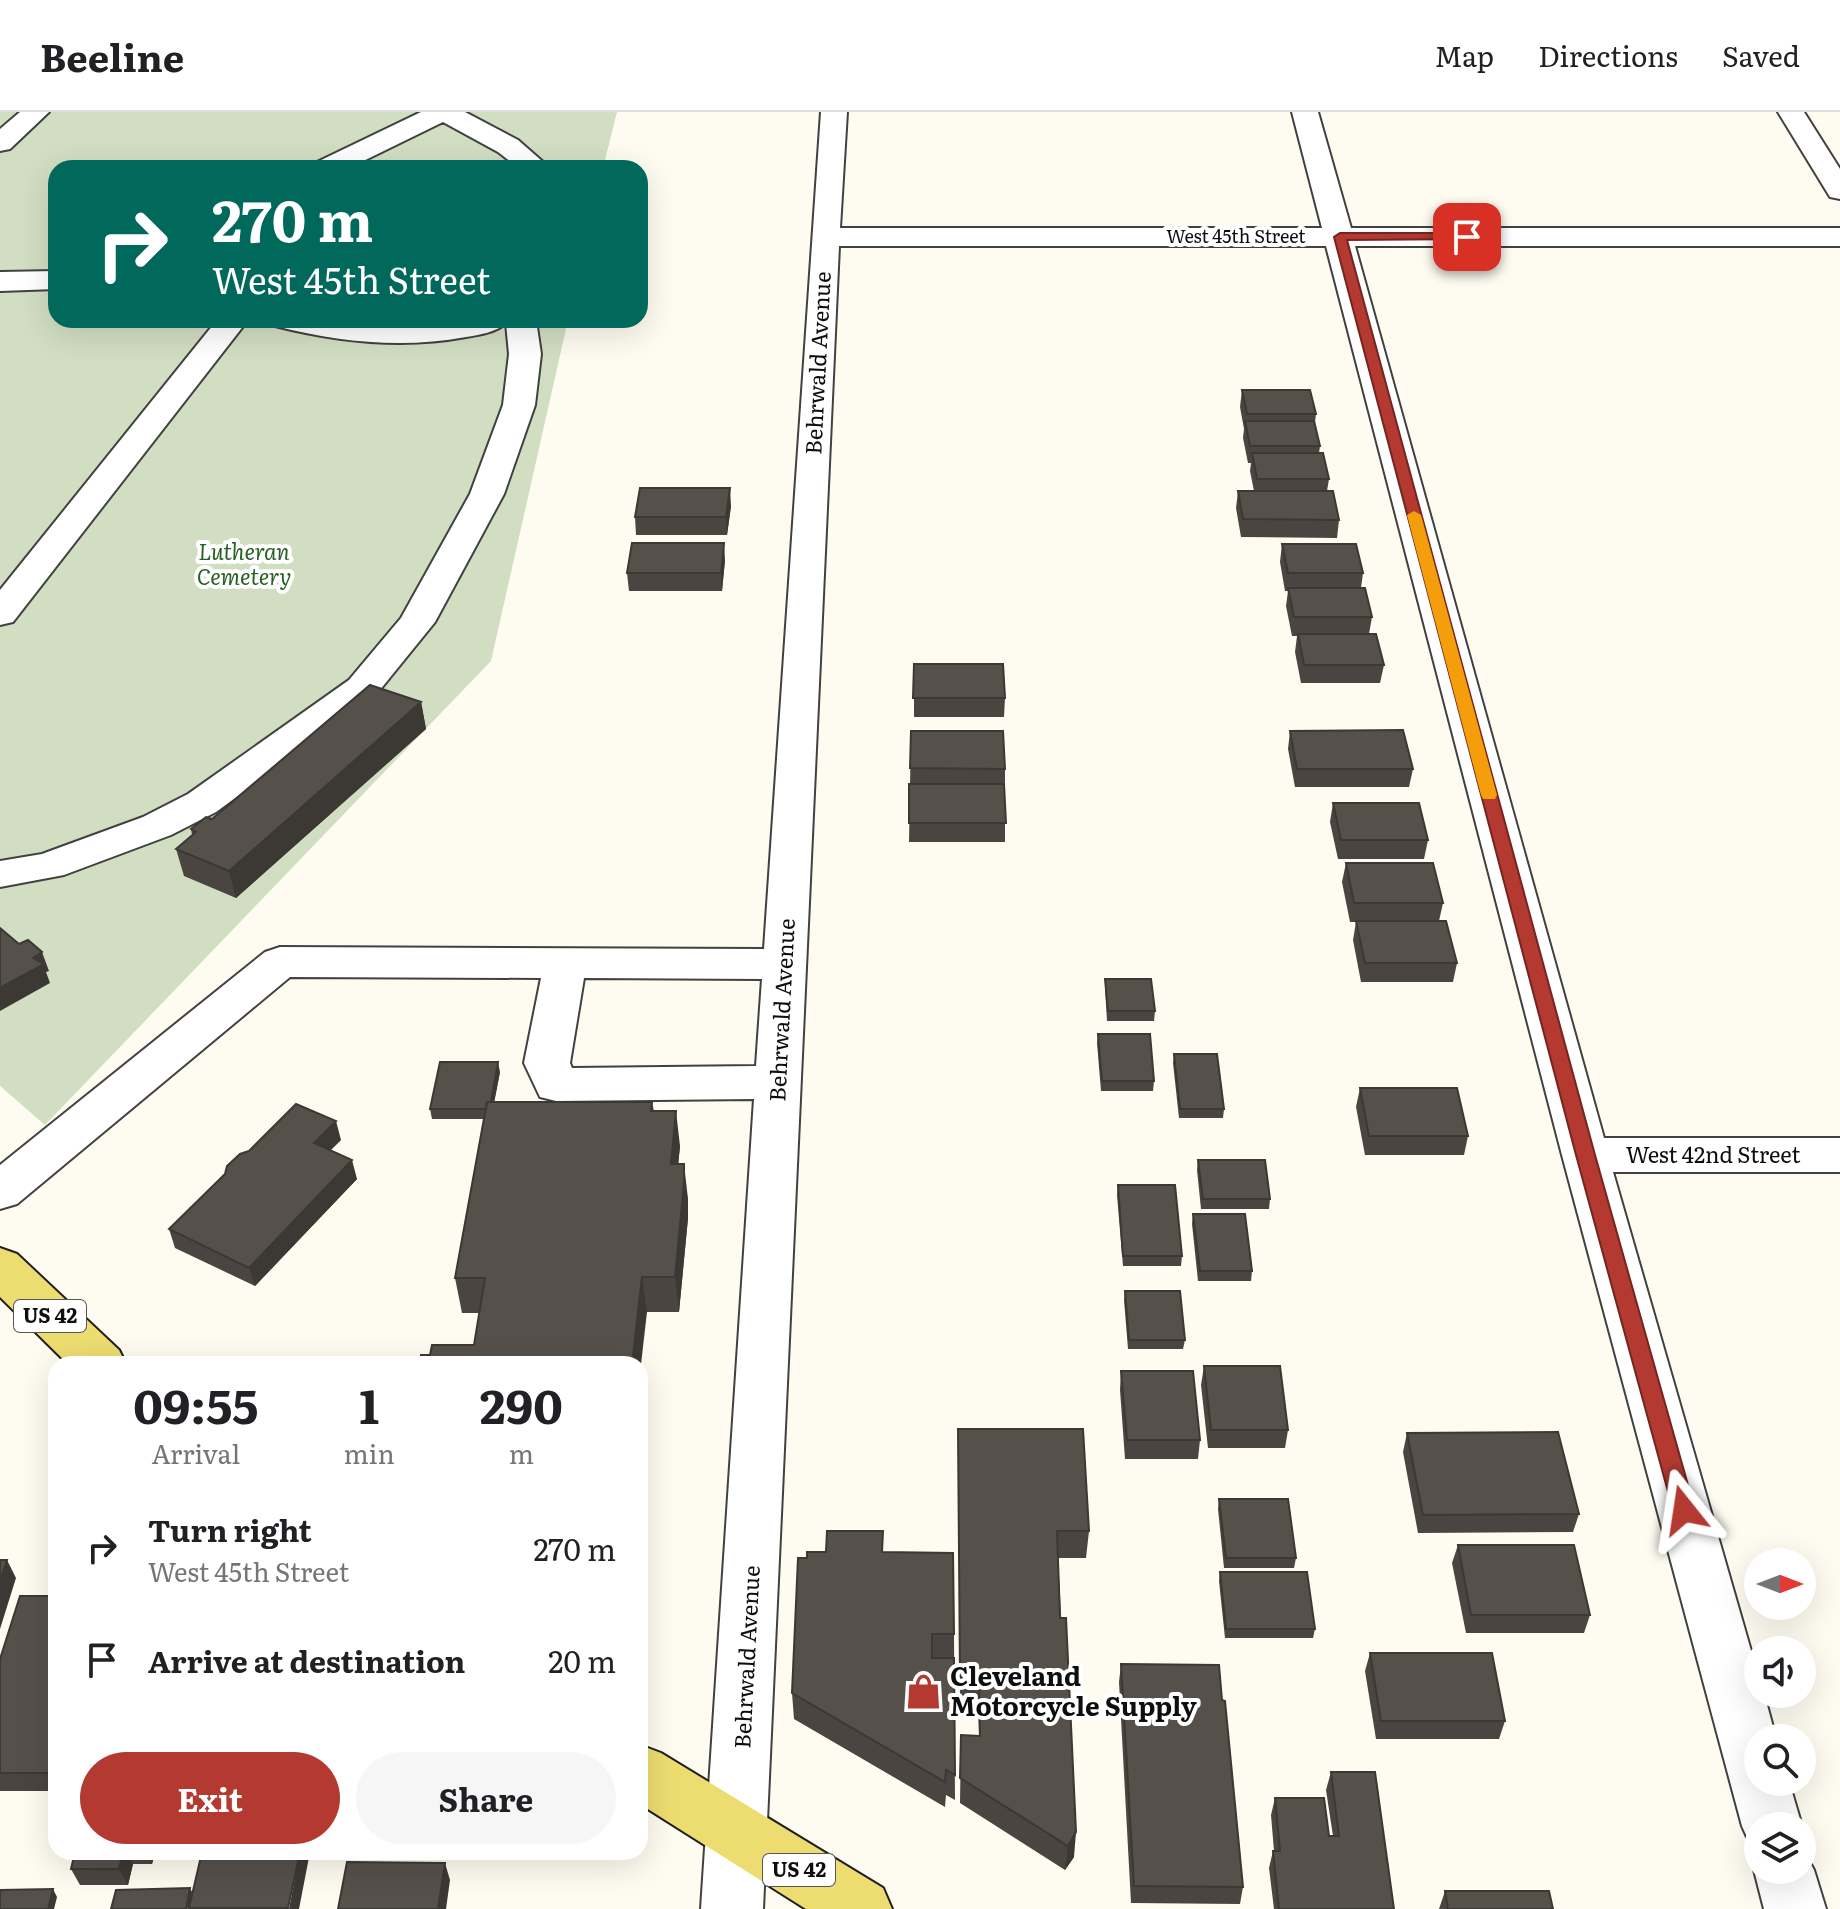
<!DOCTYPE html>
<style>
body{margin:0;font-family:Literata,serif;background:#f6f6f6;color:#202124;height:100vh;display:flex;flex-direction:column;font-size:30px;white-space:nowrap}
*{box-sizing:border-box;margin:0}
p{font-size:26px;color:#757577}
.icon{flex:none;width:44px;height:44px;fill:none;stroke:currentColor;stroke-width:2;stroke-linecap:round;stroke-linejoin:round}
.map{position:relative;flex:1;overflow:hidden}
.side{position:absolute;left:48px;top:1244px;width:600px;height:504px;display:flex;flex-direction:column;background:#fff;border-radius:24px;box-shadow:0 8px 32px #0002}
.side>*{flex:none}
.banner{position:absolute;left:48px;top:48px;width:600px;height:168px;border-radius:24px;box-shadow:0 8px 32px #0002;background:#00695c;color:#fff;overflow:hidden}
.needle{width:52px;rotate:90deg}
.fabs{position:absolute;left:1744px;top:1436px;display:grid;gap:16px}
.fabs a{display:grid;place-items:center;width:72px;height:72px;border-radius:50%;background:#fff;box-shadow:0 8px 32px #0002;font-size:40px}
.pin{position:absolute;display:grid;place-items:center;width:68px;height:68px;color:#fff;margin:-34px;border-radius:16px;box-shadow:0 4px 12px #0006}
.me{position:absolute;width:88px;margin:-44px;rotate:345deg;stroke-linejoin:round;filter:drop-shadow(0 0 6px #0008)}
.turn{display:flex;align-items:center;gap:28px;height:168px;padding:0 32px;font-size:36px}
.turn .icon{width:104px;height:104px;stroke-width:2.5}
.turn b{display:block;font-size:56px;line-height:68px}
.eta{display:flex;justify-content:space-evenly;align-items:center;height:136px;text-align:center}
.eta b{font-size:48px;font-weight:700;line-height:56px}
.cta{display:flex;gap:16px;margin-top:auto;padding:16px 32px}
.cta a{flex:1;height:92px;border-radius:48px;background:#b33931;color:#fff;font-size:32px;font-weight:700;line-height:92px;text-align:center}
.cta a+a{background:#f6f6f6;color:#202124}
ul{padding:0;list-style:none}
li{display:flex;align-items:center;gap:24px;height:112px;padding:0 32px}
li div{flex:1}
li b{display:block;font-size:30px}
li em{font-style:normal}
header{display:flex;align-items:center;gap:48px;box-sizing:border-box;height:112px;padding:0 40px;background:#fff;border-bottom:2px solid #e0e0e0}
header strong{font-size:38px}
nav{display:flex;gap:44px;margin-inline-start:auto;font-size:28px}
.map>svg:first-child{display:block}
</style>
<header>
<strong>Beeline</strong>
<nav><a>Map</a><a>Directions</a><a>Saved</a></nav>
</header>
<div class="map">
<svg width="1840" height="1797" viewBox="0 0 1840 1797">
<rect width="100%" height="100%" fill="#fefcf0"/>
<path fill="#d2dec2" d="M0 0H617L603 56H56V208H568L491 549 45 1013 0 974Z"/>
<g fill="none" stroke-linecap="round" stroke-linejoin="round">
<defs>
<path id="minor" d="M20 0H49L10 37 0 39V17Z
M421 0H465L518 28 550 56H519L498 40 443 10 349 56H313L317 50Z
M821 0H847L840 116H1322L1292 0H1318L1351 116H1840V134H1355L1604 1026H1840V1060H1613L1758 1563V1582H1764L1776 1626H1758V1670H1789L1802 1714H1758V1737L1751 1734 1742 1714 1562 1043 1326 134H839L763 1797H701L754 987 556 989 540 985 524 951 541 866 290 865 17 1092 0 1097V1053L265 840 280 835 764 837ZM584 866 762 867 756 954 572 956 570 951Z
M1778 0H1804L1840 57V87L1830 85Z
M56 159V177L0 179V160Z
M217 208H248L13 510 0 513V478Z
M271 208H330L390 213 459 208H536L541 242 535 293 504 382 435 510 375 584 216 700 171 723 64 763 0 775V749L42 742 143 705 188 682 349 568 401 506 470 382 503 293 509 242 506 211C497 220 479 223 466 225 402 237 338 230 275 214Z
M1802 1736 1814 1758 1826 1797H1764L1754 1758 1758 1748V1758H1802Z"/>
<path id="major" d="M0 1136 17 1142 119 1238 126 1252H68L0 1185Z
M640 1633 661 1641 883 1776 892 1797H806L640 1692Z"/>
</defs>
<use href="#minor" stroke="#414141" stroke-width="4"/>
<use href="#major" stroke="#1f1f1f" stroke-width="4"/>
<use href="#minor" fill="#fff" fill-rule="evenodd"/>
<use href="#major" fill="#eddc70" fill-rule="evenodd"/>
</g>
<path fill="#4a4540" d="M1242 278 1316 302 1315 310 1320 334 1319 341 1329 367 1327 379 1339 408 1337 426 1241 425 1236 396 1238 379H1254L1250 359 1251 351H1248L1243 326 1244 317 1240 295Z
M731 394 727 423H636L635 405Z
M1282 432 1363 461 1361 476 1372 505 1369 522 1384 553 1380 571H1301L1295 540 1297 524H1292L1286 494 1288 479H1285L1280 450Z
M725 448 722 479H629L627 461Z
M914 552 1005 586 1004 605H914Z
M421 590 426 617 236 786 184 764 176 737 192 723 191 717 212 707Z
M911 619 1005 657V730H909Z
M1290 619 1413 657 1409 675H1295L1288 637Z
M1333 691 1428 728 1424 747H1338L1330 710Z
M1346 751 1443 791 1439 809 1457 851 1453 870H1361L1353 828 1356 810H1350L1342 770Z
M1105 867 1155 899 1154 909H1107L1105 876Z
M1098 922 1154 969 1153 979H1101L1097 931Z
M1174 942 1224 997 1223 1006H1179L1173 951Z
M500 960 494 990H652L654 999 680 1034 678 1052 688 1087V1106L679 1200H647L430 1243 474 1233 479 1201H462L455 1166 484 1007H432L430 997Z
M1360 976 1468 1024 1464 1043H1365L1356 995Z
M341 1028 330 1038 357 1067 255 1174 175 1136 169 1117Z
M1198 1048 1270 1087 1269 1097H1201L1197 1058Z
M1118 1073 1182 1144 1181 1154H1123L1117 1083Z
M1193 1102 1252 1159 1251 1169H1198L1192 1112Z
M1125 1179 1185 1228 1183 1237H1128L1124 1188Z
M1204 1254 1288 1318 1285 1336H1208L1201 1273Z
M1121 1259 1200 1328 1198 1347H1125L1120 1278Z
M958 1317 1089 1419 1086 1446H1058L1074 1745 1065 1758 960 1691 961 1623 979 1624 978 1591H960Z
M1407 1321 1579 1402 1573 1420 1418 1421 1403 1340Z
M1219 1387 1296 1446 1294 1456H1224L1218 1397Z
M883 1419V1440L954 1522 955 1688 946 1683 945 1695 794 1607 792 1581 807 1446Z
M1458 1433 1590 1503 1584 1521H1466L1452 1451Z
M1220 1460 1315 1517 1313 1526H1225L1219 1469Z
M56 1484V1679H0V1547Z
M1370 1541 1505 1609 1499 1627H1376L1365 1559Z
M1121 1552 1222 1588 1243 1775 1240 1792 1131 1791 1119 1570Z
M1331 1660 1394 1797H1274L1269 1756 1273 1739H1274L1271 1703 1275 1686 1329 1724H1333L1326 1678Z
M75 1740H175V1741H155L152 1752H133L128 1773H80L71 1757Z
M1445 1779 1553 1797H1439Z"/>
<path fill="#3c3834" d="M730 376 731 394 727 423 726 405Z
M724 431 725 448 722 479 721 461Z
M421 590 426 617 236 786 229 759Z
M42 840 49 859 46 860 50 871 0 899V876L33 846Z
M498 950 500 960 491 1007 489 997Z
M676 999 680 1034 675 1087 671 1052Z
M336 1009 341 1028 319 1050 314 1031Z
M352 1048 357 1067 255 1174 249 1156Z
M684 1052 688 1087V1106L679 1200 675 1165Z
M642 1165 647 1200 640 1261V1252H632Z
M640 1305 642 1317 640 1333Z
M7 1448 16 1466 0 1517V1470Z
M1076 1720 1074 1745 1065 1758 1068 1734Z
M123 1740H127L133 1752 128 1773 119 1757Z
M146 1740 155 1741 152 1752Z
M300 1740H310L299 1797H289Z
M445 1751 450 1768 446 1797H438Z
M190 1776 194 1784 192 1796 186 1797Z
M53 1777 57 1785 54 1797H48Z"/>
<path fill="#56504b" stroke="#3c3834" stroke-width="2" d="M1242 278H1310L1316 302H1247Z
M1245 309H1314L1320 334H1250Z
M1252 341H1323L1329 367H1257Z
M640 376H730L726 405H635Z
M1238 379H1333L1339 408 1243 407Z
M632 431H724L721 461H627Z
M1282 432H1356L1363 461H1288Z
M1288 476H1365L1372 505H1294Z
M1298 522H1376L1384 553H1304Z
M914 552H1003L1005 586H913Z
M370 573 421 590 229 759 176 737 196 720 191 717 206 705 212 707Z
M1403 618 1413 657H1297L1290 619Z
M911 619H1003L1005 657 910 656Z
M909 672H1004L1006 711H909Z
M1333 691H1419L1428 728H1341Z
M1346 751H1433L1443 791H1354Z
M1356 809H1446L1457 851H1365Z
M0 816 19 832 28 828 42 840 33 846 44 852 0 876Z
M1105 867H1151L1155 899H1108Z
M1098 922H1150L1154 969H1102Z
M1174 942H1217L1224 997H1180Z
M440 950H498L491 990H487L486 997H430Z
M1360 976H1457L1468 1024H1369Z
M487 990H652L651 999H676L671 1052H684V1071L675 1165H642L632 1252H419L421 1243H430L432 1233H474L485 1166H455Z
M296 992 336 1009 314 1031 352 1048 249 1156 169 1117 225 1062 227 1054 240 1042 249 1039Z
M1198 1048H1265L1270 1087H1203Z
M1118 1073H1175L1182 1144H1123Z
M1193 1102H1245L1252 1159H1200Z
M1125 1179H1180L1185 1228H1129Z
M1204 1254H1280L1288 1318H1211Z
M1121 1259H1193L1200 1328H1127Z
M958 1317H1083L1089 1419H1057L1060 1506H1066L1076 1720 1068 1734 960 1666 961 1623 980 1624 979 1565H960Z
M1558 1320 1579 1402 1423 1403 1407 1321Z
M1219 1387H1288L1296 1446H1226Z
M827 1419H883L882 1440 953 1441 954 1522H932V1546H954L955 1663 946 1658 945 1670 792 1581 798 1446H807V1440H826Z
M1458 1433H1574L1590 1503H1471Z
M0 1448H7L0 1470Z
M1220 1460H1307L1315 1517H1226Z
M20 1484H56V1661H0V1547Z
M1370 1541H1492L1505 1609H1381Z
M1121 1552 1219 1553 1222 1588 1225 1589 1243 1775 1134 1774Z
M1331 1660H1375L1394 1797H1279L1273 1739H1280L1275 1686H1324L1329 1724H1339Z
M75 1740H123L119 1757H71Z
M202 1740H300L288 1796H189Z
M347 1750 445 1751 438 1797H338Z
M190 1776 186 1797H111L116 1778Z
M53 1777 48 1797H0V1778Z
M1445 1779H1549L1553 1797H1448Z"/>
<path fill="#b33931" stroke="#742520" stroke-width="2" d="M1467 121 1473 125 1472 127 1347 128 1595 1043 1695 1398 1692 1405 1684 1408 1676 1405 1673 1398 1576 1043 1334 125 1340 121Z"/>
<path fill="#f59e0b" d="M1414 399 1421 403 1497 683 1495 687H1483L1481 683 1407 403Z"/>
<defs>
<symbol id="shop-bare" viewBox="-9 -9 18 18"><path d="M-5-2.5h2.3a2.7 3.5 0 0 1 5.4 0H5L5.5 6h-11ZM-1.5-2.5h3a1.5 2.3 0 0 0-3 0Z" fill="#b33931" stroke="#fff" stroke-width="2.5" paint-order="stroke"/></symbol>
</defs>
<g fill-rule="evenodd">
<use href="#shop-bare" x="898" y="1554" width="51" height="51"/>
</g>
<g text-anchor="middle" stroke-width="8" stroke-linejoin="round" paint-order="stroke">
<g font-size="18" fill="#0e0e0e" stroke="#fff">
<text x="1236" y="131">West 45th Street</text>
</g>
<g fill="#fff" stroke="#565656" stroke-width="2">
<rect x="14" y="1188" width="72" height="32" rx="6"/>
<rect x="763" y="1742" width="72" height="32" rx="6"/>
</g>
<g font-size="20" font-weight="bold" fill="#0e0e0e">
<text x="50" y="1211">US 42</text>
<text x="799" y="1765">US 42</text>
</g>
<g font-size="22" fill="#0e0e0e" stroke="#fff">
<text transform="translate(818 251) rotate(-87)" y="8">Behrwald Avenue</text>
<text transform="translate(782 898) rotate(-87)" y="8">Behrwald Avenue</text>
<text x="1713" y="1051">West 42nd Street</text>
<text transform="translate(747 1545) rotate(-87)" y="8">Behrwald Avenue</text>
</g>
<g font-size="22" font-style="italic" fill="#296023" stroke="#fff">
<text x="244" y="448">Lutheran<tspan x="244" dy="25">Cemetery</tspan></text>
</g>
<g font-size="26" font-weight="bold" fill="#0e0e0e" stroke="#fff" text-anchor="start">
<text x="950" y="1574">Cleveland<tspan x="950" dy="30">Motorcycle Supply</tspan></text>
</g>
</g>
</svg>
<div class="fabs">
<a><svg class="needle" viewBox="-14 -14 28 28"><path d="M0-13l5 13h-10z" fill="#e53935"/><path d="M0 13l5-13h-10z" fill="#757577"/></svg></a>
<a><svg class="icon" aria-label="sound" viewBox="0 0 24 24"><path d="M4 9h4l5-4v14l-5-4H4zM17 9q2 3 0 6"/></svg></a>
<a><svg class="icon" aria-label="search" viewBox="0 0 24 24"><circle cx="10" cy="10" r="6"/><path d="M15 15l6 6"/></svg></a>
<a><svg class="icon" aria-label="layers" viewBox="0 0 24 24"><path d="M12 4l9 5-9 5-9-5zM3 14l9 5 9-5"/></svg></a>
</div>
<div class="pin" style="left:1467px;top:125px;background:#d93025"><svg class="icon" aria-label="arrive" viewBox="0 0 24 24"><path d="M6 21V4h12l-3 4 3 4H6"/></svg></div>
<svg class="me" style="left:1684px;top:1398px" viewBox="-20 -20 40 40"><path d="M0-17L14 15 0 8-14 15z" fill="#b33931" stroke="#fff" stroke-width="4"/></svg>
<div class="banner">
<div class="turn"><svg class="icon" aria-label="right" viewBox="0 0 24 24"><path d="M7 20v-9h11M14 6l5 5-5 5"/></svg><div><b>270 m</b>West 45th Street</div></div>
</div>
<section class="side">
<div class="eta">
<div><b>09:55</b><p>Arrival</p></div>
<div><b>1</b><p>min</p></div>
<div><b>290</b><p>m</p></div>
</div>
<ul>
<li><svg class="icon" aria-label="right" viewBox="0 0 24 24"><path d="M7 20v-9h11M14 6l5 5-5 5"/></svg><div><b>Turn right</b><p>West 45th Street</p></div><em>270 m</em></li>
<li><svg class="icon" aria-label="arrive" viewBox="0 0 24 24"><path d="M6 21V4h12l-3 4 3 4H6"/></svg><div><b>Arrive at destination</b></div><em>20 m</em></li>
</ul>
<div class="cta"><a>Exit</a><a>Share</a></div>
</section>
</div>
